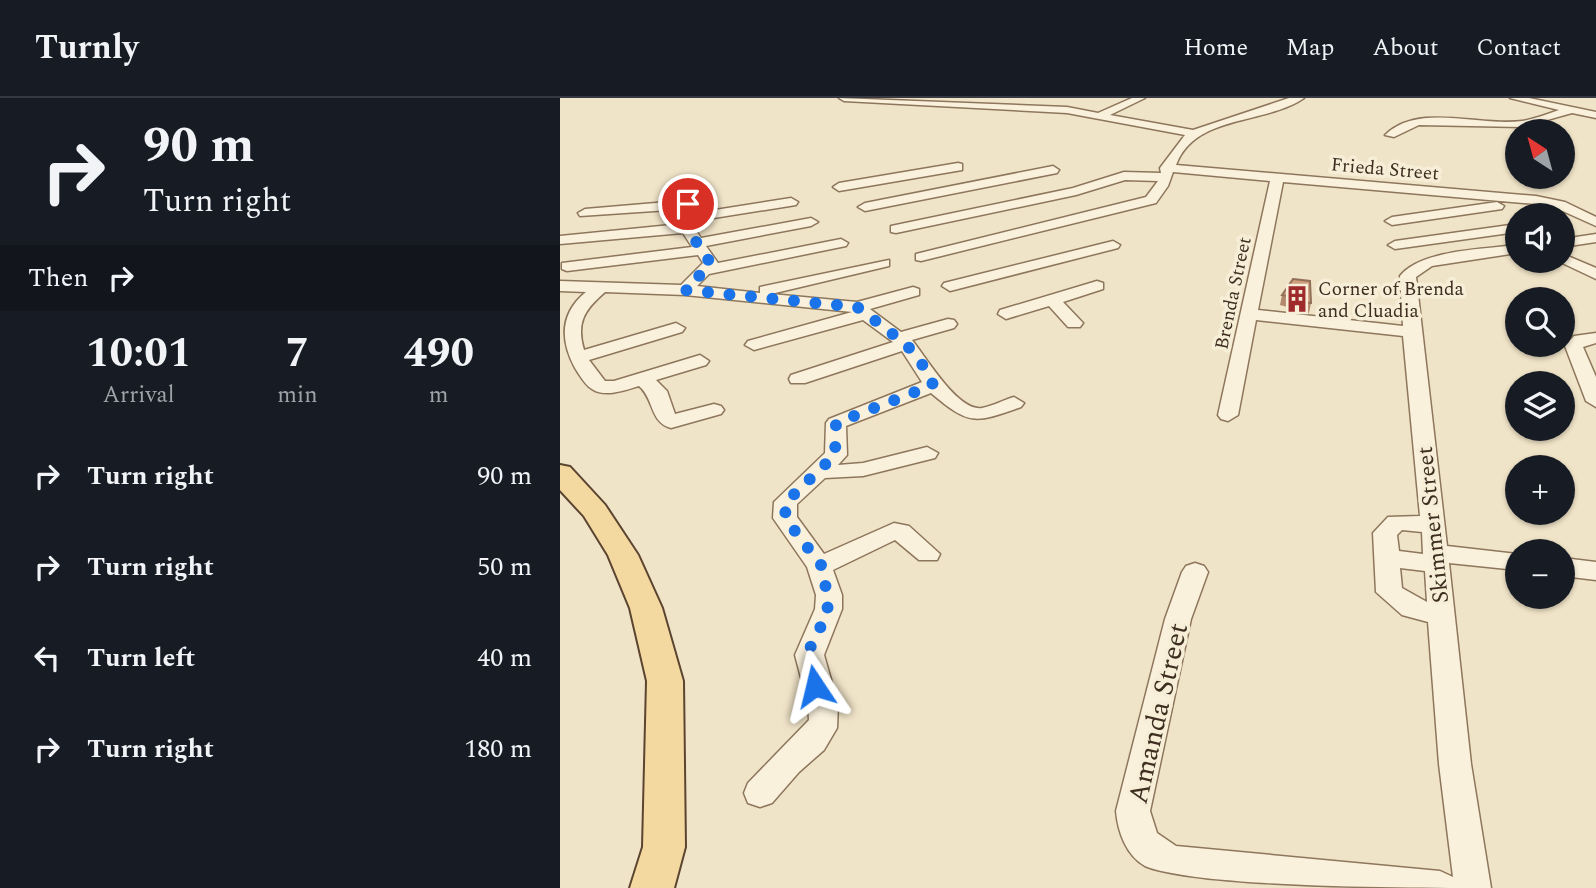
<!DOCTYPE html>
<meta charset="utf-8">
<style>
body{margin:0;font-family:Spectral,serif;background:#20242c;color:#f1f3f6;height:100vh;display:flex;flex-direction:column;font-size:26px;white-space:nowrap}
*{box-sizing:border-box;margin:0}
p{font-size:23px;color:#9ea1a6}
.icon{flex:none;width:38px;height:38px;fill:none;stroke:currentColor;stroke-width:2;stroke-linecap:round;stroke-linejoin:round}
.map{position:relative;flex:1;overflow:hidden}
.details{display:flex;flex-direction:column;background:#171b24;width:560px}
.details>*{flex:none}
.hud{background:#171b24;color:#f1f3f6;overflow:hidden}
.needle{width:46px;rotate:324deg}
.buttons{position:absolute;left:945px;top:21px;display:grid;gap:14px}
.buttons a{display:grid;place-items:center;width:70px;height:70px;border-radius:50%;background:#171b24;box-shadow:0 2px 5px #0004;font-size:35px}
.pin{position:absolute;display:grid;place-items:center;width:60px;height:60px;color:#fff;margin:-30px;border:4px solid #fff;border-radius:50%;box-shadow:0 2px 7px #0007}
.me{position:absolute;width:77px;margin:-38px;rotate:350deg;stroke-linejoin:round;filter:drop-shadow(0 0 5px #0008)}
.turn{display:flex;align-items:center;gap:24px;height:147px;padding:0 28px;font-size:32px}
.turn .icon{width:91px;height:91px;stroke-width:2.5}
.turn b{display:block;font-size:49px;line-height:60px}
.then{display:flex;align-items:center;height:66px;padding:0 28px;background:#0003;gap:14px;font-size:26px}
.eta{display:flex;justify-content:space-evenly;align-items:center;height:119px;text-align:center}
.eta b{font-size:42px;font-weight:700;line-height:49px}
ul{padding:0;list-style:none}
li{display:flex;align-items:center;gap:21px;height:91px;padding:0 28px}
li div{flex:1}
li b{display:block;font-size:26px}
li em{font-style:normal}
header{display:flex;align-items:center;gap:42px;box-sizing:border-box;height:98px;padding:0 35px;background:#171b24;border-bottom:2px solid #363941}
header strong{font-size:33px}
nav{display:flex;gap:38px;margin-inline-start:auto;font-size:24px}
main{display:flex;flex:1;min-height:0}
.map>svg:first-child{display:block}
</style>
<header>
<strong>Turnly</strong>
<nav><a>Home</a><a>Map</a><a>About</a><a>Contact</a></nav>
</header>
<main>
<section class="details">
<div class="hud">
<div class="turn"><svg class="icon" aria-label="right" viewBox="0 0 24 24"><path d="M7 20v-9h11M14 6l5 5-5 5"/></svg><div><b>90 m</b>Turn right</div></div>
<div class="then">Then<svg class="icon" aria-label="right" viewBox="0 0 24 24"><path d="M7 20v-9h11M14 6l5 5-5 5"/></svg></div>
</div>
<div class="eta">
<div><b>10:01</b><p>Arrival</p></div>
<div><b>7</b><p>min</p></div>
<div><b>490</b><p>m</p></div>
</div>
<ul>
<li><svg class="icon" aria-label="right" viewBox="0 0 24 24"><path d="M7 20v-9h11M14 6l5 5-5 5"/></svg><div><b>Turn right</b></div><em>90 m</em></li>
<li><svg class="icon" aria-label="right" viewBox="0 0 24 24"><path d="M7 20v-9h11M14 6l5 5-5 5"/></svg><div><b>Turn right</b></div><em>50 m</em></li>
<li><svg class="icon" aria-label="left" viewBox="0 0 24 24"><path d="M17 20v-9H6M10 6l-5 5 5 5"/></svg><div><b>Turn left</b></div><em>40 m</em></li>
<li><svg class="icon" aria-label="right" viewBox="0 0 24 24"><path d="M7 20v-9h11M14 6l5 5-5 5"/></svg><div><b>Turn right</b></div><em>180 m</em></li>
</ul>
</section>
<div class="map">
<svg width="1036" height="790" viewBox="0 0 1036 790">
<rect width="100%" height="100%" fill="#f0e4c8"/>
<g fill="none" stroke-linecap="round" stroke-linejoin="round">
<defs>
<path id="minor" d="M279 0 507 9 538 15 572 0H585L550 17 633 32 729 0H744C705 27 635 16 616 67L976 98 1005 104 1036 119V128L996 110 976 106 723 84 698 212 843 228 840 178C860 152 925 151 957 147V155L872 168 856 179 887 448 957 456V472L889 465 911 666 931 790C858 790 639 790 585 768 566 757 558 734 556 713L605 521 622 474 626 468 635 465 644 468 648 474 631 521 590 713 597 735 616 748 880 773 893 779 879 666 868 524 842 517 816 494 813 435 828 419 860 418 843 238 696 222 678 317 668 323 661 321 658 317 710 83 613 74 608 88 596 105 361 163 356 162V156L586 99 598 83 565 82 516 97 336 135 331 134V128L513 90 564 74 601 75 600 70 625 37 507 15 284 3ZM842 432 862 434 863 456 839 453 837 437ZM840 470 865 473 867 504 842 490Z
M950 0H969L1036 14V20L1012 15 962 29 859 27 834 39 825 37C859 4 920 29 962 23 975 21 987 16 999 12Z
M398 65 402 66V72L279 93 273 89 279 85Z
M493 68 499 72 497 75 305 113 298 109 305 105Z
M231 100 238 104 236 107 135 123 134 130 141 140 251 120 258 124 251 128 146 148 158 165 281 141 288 145 286 148 149 176 137 188 200 195V189L329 162V168L211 196 297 204 353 189 359 191V197L310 211 341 234 388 221 394 222 397 226 394 230 352 242C366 259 398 314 422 310 433 308 443 302 454 299L464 305 461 309C414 326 409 327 371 295L286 328 287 357 278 367 303 365 367 349 378 355 375 360 303 378 265 380 237 406V419L264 456 334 425 349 428 380 456 377 462H359L335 442 273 472 282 497V511L264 557 278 606 277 630 264 652 239 674 212 705 200 709 188 705 184 695 188 685 249 622 248 606 235 557 255 511 256 497 247 469 213 420 214 404 265 355 266 325 269 321 362 284 342 253 245 285H231L229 281 231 277 333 244 303 222 194 252 185 247 188 243 292 214 125 197 45 194C24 212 16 225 24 252L116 225 125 230 122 234 29 262 45 283H54L140 257 149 263 146 267 96 282 107 293 115 316 154 306 161 308 164 312 161 316 111 330C90 325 94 300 79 288 66 292 45 300 32 291 25 287 19 276 15 270 0 242 0 215 26 194L0 193V183L121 187 143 165 138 157 7 173 2 171V165L132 149 123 135 0 146V138L121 126 124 111 20 118 18 115 25 111 131 102 138 106 136 115Z
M937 104 944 108 942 111 832 127 825 123 832 119Z
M957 126V134L835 151 828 147 835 143Z
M1036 136V144L1003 149V141Z
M553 143 560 147 558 150 390 193 382 188 384 185Z
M1003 156 1036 170V181L998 163H1003Z
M537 183 543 185V191L503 204 523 225 520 229H508L489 208 446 221 438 216 440 212Z
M1036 235V245L1023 249 1036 279V309L1026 303 1005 248 1014 238Z
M1003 460 1036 464V482L1003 478Z"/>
<path id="major" d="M0 367 10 369 45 407 78 457 102 510 123 583 125 749 114 790H70L83 749 87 583 70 510 48 457 24 418 0 392Z"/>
</defs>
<use href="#minor" stroke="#8d765c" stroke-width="3"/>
<use href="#major" stroke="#5b4430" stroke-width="4"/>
<use href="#minor" fill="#faf1dc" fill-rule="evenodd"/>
<use href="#major" fill="#f3d9a0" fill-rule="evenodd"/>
</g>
<path fill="#b2896c" d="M733 181 751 205 749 215 731 213V210L720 207 722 197Z"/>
<path fill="#cf9f7d" stroke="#916f58" stroke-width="2" d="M733 181 750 183 751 205 733 203V199L722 197Z"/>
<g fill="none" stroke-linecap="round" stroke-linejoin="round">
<path stroke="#1a73e8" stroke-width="12" stroke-dasharray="0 21.6" d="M128 106 131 107 127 130 151 166 125 192 297 209 346 246 368 274 373 287 276 325 275 357 226 404 225 420 261 467 265 483 268 514 249 552 255 588"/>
</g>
<defs>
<symbol id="building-bare" viewBox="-9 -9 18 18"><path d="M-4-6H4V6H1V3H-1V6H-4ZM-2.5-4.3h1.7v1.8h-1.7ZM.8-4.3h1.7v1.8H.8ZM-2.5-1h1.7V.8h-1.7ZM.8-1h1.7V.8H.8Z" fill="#9e2a2b" stroke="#f7eed8" stroke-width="2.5" paint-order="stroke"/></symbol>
</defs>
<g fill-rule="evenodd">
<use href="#building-bare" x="718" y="182" width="38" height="38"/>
</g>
<g text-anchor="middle" stroke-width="7" stroke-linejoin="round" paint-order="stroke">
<g font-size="19" fill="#3d2e20" stroke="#f7eed8">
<text transform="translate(825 70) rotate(5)" y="7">Frieda Street</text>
<text transform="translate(672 195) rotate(-78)" y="7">Brenda Street</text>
</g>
<g font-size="19" fill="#3d2e20" stroke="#f7eed8" text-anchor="start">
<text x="758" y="197">Corner of Brenda<tspan x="758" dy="22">and Cluadia</tspan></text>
</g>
<g font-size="23" fill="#3d2e20" stroke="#f7eed8">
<text transform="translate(872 427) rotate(-96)" y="8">Skimmer Street</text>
</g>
<g font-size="28" fill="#3d2e20" stroke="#f7eed8">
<text transform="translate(597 615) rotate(-77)" y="10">Amanda Street</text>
</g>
</g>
</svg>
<div class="buttons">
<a><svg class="needle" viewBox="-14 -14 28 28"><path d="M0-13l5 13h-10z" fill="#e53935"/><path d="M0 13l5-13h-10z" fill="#9ea1a6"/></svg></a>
<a><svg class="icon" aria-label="sound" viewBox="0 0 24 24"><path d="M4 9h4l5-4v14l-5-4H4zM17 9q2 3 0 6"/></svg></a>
<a><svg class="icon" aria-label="search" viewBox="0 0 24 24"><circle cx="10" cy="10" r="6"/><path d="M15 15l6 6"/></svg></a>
<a><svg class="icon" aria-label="layers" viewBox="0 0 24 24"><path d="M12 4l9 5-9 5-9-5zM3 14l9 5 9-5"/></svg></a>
<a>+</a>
<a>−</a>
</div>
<div class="pin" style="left:128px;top:106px;background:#d93025"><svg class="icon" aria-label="arrive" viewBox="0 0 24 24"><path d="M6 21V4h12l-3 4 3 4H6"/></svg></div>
<svg class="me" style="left:255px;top:588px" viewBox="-20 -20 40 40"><path d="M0-17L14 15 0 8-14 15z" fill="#1a73e8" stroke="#fff" stroke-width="4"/></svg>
</div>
</main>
